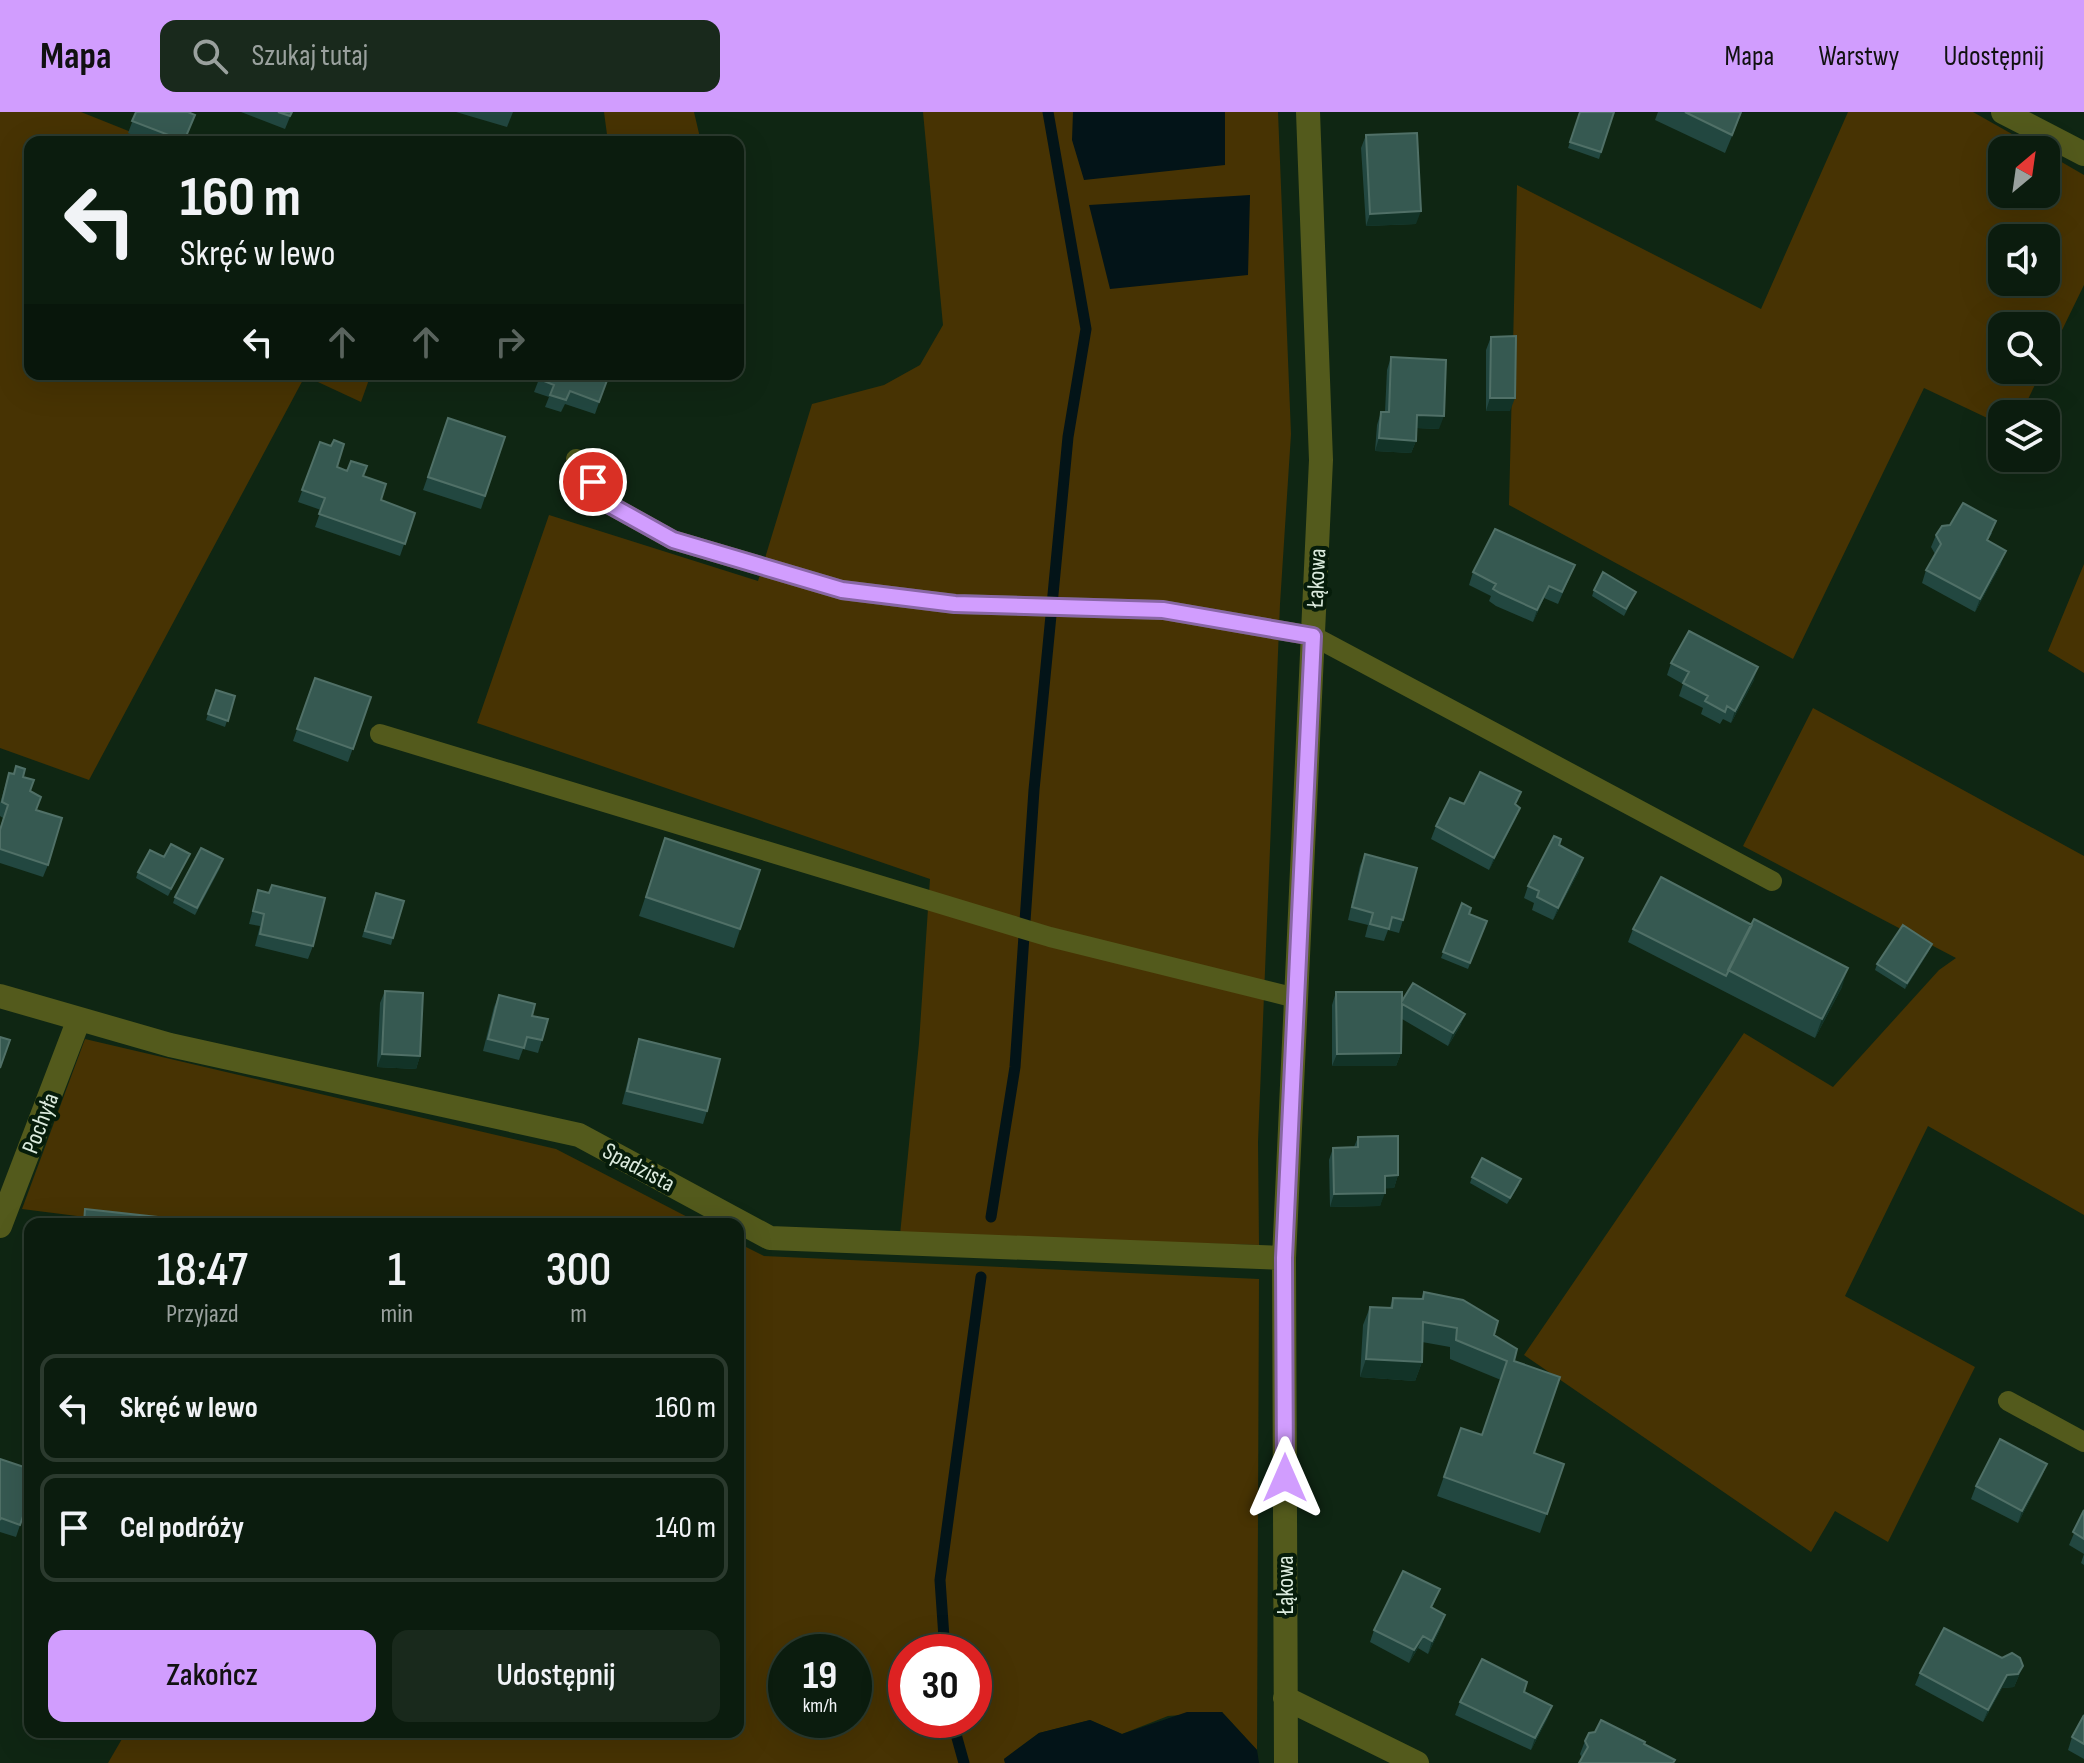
<!DOCTYPE html>
<html lang="pl">
<meta charset="utf-8">
<style>
body{margin:0;font-family:"Sofia Sans Condensed",sans-serif;background:#19291c;color:#f1f3f6;height:100vh;display:flex;flex-direction:column;font-size:30px;white-space:nowrap}
*{box-sizing:border-box;margin:0}
p{font-size:26px;color:#9aa19e}
.icon{flex:none;width:44px;height:44px;fill:none;stroke:currentColor;stroke-width:2;stroke-linecap:round;stroke-linejoin:round}
.map{position:relative;flex:1;overflow:hidden}
.sheet{position:absolute;left:24px;top:1106px;width:720px;height:520px;display:flex;flex-direction:column;background:#0b1c0e;border-radius:16px;box-shadow:0 8px 32px #0002,0 0 0 2px #2b3a2e}
.sheet>*{flex:none}
.banner{position:absolute;left:24px;top:24px;width:720px;height:244px;border-radius:16px;box-shadow:0 8px 32px #0002,0 0 0 2px #2b3a2e;background:#0b1c0e;color:#f1f3f6;overflow:hidden}
.needle{width:52px;rotate:29deg}
.fabs{position:absolute;left:1988px;top:24px;display:grid;gap:16px}
.fabs a{display:grid;place-items:center;width:72px;height:72px;border-radius:16px;background:#0b1c0e;box-shadow:0 8px 32px #0002,0 0 0 2px #2b3a2e;font-size:40px}
.speed{position:absolute;left:768px;top:1522px;display:flex;gap:16px;font-size:40px;font-weight:700;text-align:center}
.speed>*{display:grid;place-content:center;width:104px;height:104px;border-radius:50%;background:#0b1c0e;box-shadow:0 8px 32px #0002,0 0 0 2px #2b3a2e;line-height:1}
.speed small{font-size:20px;font-weight:400}
.speed .limit{border:12px solid #d22;background:#fff;color:#111}
.pin{position:absolute;display:grid;place-items:center;width:68px;height:68px;color:#fff;margin:-34px;border:4px solid #fff;border-radius:50%;box-shadow:0 2px 8px #0007}
.me{position:absolute;width:88px;margin:-44px;rotate:0deg;stroke-linejoin:round;filter:drop-shadow(0 0 6px #0008)}
.turn{display:flex;align-items:center;gap:28px;height:168px;padding:0 24px;font-size:36px}
.turn .icon{width:104px;height:104px;stroke-width:2.5}
.turn b{display:block;font-size:56px;line-height:68px}
.lanes{display:flex;align-items:center;height:76px;padding:0 24px;background:#0003;justify-content:center;gap:40px;direction:ltr}
.lanes .off{opacity:.35}
.eta{display:flex;justify-content:space-evenly;align-items:center;height:136px;text-align:center}
.eta b{font-size:48px;font-weight:600;line-height:56px}
.action{display:flex;gap:16px;margin-top:auto;padding:16px 24px}
.action a{flex:1;height:92px;border-radius:16px;background:#d19dfe;color:#111;font-size:32px;font-weight:600;line-height:92px;text-align:center}
.action a+a{background:#19291c;color:#f1f3f6}
ul{padding:0;list-style:none}
li{display:flex;align-items:center;gap:24px;height:108px;margin:0 16px 12px;padding:0 8px;border:4px solid #2b3a2e;border-radius:16px}
li div{flex:1}
li b{display:block;font-size:30px}
li em{font-style:normal}
header{display:flex;align-items:center;gap:48px;box-sizing:border-box;height:112px;padding:0 40px;background:#d19dfe;color:#111}
header strong{font-size:38px}
nav{display:flex;gap:44px;margin-inline-start:auto;font-size:28px}
.search{width:560px;height:72px;background:#19291c;display:flex;align-items:center;gap:20px;box-sizing:border-box;padding:0 28px;border-radius:16px;color:#9aa19e;font-size:30px}
.map>svg:first-child{display:block}
</style>
<header>
<strong>Mapa</strong>
<div class="search"><svg class="icon" aria-label="search" viewBox="0 0 24 24"><circle cx="10" cy="10" r="6"/><path d="M15 15l6 6"/></svg>Szukaj tutaj</div>
<nav><a>Mapa</a><a>Warstwy</a><a>Udostępnij</a></nav>
</header>
<div class="map">
<svg width="2084" height="1651" viewBox="0 0 2084 1651">
<rect width="100%" height="100%" fill="#0f2613"/>
<path fill="#473303" fill-rule="evenodd" d="M0 0H81L156 30H30V262H371L361 290 305 264 89 668 0 636Z
M604 0H694L701 30H608Z
M923 0H1278L1291 322 1280 492 1258 1030 1259 1133 900 1123 919 931 930 767 477 611 549 403 758 469 812 292 884 273 920 253 943 213Z
M1848 0H1973L2040 38H2002V82H2046V41L2084 63V173L2046 251V214H2002V258H2042L2021 302H2002V313L1924 276 1793 547 1509 393 1517 73 1761 197ZM2002 126H2046V170H2002Z
M2084 452V561L2048 539Z
M1813 596 2084 744V1103L1928 1014 1845 1184 1975 1255 1888 1430 1835 1399 1811 1440 1524 1243 1744 921 1833 975 1939 858 1956 846 1743 734Z
M85 927 556 1037 701 1112H140L22 1097Z
M738 1131 764 1144 1259 1167 1257 1638 1222 1600 1168 1604 1122 1622 1090 1608 1039 1621 1004 1647 1005 1651H108L126 1620H738ZM786 1540H854V1608H786ZM906 1540H974V1608H906Z"/>
<path fill="#031418" d="M1073 0H1225V53L1084 68 1072 28Z
M1250 83 1248 163 1110 177 1089 93Z
M1187 1600H1222L1257 1638 1259 1651H1005L1004 1647 1039 1621 1090 1608 1122 1622Z"/>
<g fill="none" stroke-linecap="round" stroke-linejoin="round">
<path stroke="#031418" stroke-width="11" d="M991 1105 1015 955 1034 678 1052 493 1068 325 1086 217 1048 0
M945 1540 940 1468 981 1165
M952 1608 964 1651"/>
<path stroke="#535a1c" stroke-width="20" d="M576 347 610 393 673 428 842 478 955 492 1163 498 1313 524 1772 769
M380 622 1050 825 1296 886
M2008 1289 2084 1330"/>
<path stroke="#535a1c" stroke-width="24" d="M2003 0 2084 42
M0 884 170 933 579 1023 770 1126 1284 1146
M0 1114 79 907
M1285 1586 1417 1651
M1286 1651 1284 1146 1321 348 1308 0"/>
</g>
<path fill="#224740" d="M136 0 195 3 184 30H149L128 21Z
M241 0H292L285 17Z
M456 0H513L507 15Z
M1580 0H1614L1599 47 1568 36Z
M1658 0H1742L1725 41 1655 8Z
M1366 23 1416 112 1366 114 1361 36Z
M1491 225 1510 299H1486V238Z
M1391 245 1439 317 1417 316 1416 329 1411 341 1375 339 1377 313 1381 300H1385L1387 258Z
M541 262 609 263 595 302 565 292 561 300 545 295 549 285 534 280Z
M448 306 505 325 481 397 423 378Z
M320 330 337 355 363 364 381 388 415 401 400 444 315 415 321 398 298 390Z
M1992 421 1988 428 2001 452 1975 500 1922 471 1926 458 1935 442 1931 435 1936 423Z
M1575 453 1558 492 1544 486 1533 510 1496 494 1489 489 1491 484 1469 473 1473 460Z
M1594 478 1636 480 1624 504 1592 484Z
M1671 551 1754 568 1731 611 1723 607 1720 612 1701 602 1703 596 1679 584 1683 572 1667 563Z
M315 566 371 585 348 650 293 629Z
M216 578 235 584 225 615 206 608Z
M16 654 30 679 36 698 48 753 43 765 0 751V716L3 706 0 704V691L9 661 14 662Z
M1464 692 1517 693 1520 696 1515 708 1489 758 1431 727 1436 714Z
M665 726 760 758 734 836 639 804Z
M1559 733 1579 759 1553 808 1532 798 1534 791 1524 786 1528 774Z
M190 742 168 784 136 766 138 760 164 745Z
M1365 742 1403 808 1399 821 1388 818 1384 829 1365 825 1368 813 1348 808 1360 754Z
M221 754 195 803 173 791 175 785Z
M258 778 269 781 313 834 308 847 255 834 260 814 249 812Z
M376 781 393 826 391 833 362 825Z
M1462 791 1469 802 1487 809 1468 857 1441 846Z
M1752 813 1842 875 1815 926 1628 830 1633 817Z
M1929 839 1905 877 1875 858 1877 852Z
M385 879 420 944 416 957 377 955 380 891Z
M1336 880 1402 889 1465 902 1460 914 1448 934 1402 907 1401 941 1396 954H1332V893Z
M499 883 532 904 542 928 538 941 523 937 519 948 483 939 494 895Z
M639 927 707 999 703 1012 622 992 635 940Z
M1358 1025 1398 1063 1394 1076H1385L1380 1094 1330 1095 1329 1048 1333 1036 1354 1035Z
M1472 1065 1519 1073 1507 1092 1470 1071Z
M1424 1180 1494 1223 1514 1249 1534 1341 1564 1352 1540 1421 1437 1384 1461 1316 1482 1323 1501 1268 1450 1247V1235L1422 1230V1250L1415 1269 1360 1265 1363 1213 1370 1195H1390L1393 1186 1421 1187Z
M0 1347 30 1384 16 1425 0 1420Z
M2047 1352 2042 1364 2018 1411 1971 1387 1976 1374Z
M2084 1398V1453L2081 1451 2084 1442 2069 1433Z
M1440 1477 1432 1496 1445 1503 1441 1515 1428 1542 1418 1536 1409 1551 1370 1530 1374 1518Z
M2002 1546 2023 1554 2014 1575 2002 1576 1983 1610 1915 1573 1920 1561Z
M1524 1580 1552 1594 1547 1607 1531 1638 1455 1603 1460 1590Z
M2084 1603V1647L2068 1638 2072 1625Z
M1595 1620 1582 1646 1580 1642 1585 1629Z"/>
<path fill="#123327" d="M1421 99 1416 112 1366 114 1370 102Z
M1490 286H1515L1510 299H1486Z
M1417 303 1444 304 1439 317 1413 316Z
M1379 326 1416 329 1411 341 1375 339Z
M2006 439 2001 452 1975 500 1980 487Z
M1549 474 1544 486 1533 510 1537 498Z
M1758 555 1754 568 1731 611 1735 599Z
M1520 696 1515 708 1489 758 1494 746Z
M1583 746 1579 759 1553 808 1558 796Z
M1932 832 1929 839 1905 877 1907 871Z
M1848 856 1842 875 1815 926 1822 907Z
M1465 902 1460 914 1448 934 1453 921Z
M1401 941 1396 954H1332L1337 942Z
M382 942 420 944 416 957 377 955Z
M1398 1063 1394 1076 1380 1077 1385 1064Z
M1385 1081 1380 1094 1330 1095 1334 1082Z
M1366 1247 1422 1250 1415 1269 1360 1265Z
M2047 1352 2042 1364 2018 1411 2022 1399Z
M1445 1503 1441 1515 1428 1542 1432 1529Z
M1423 1524 1418 1536 1409 1551 1414 1538Z
M2023 1554 2014 1575 2002 1576 1983 1610 1988 1598 2007 1563Z
M1552 1594 1547 1607 1531 1638 1535 1626Z"/>
<path fill="#365951" stroke="#507067" stroke-width="2" d="M136 0H188L195 3 184 29 132 9Z
M278 0H292L290 4Z
M1580 0H1614L1601 40 1570 30Z
M1685 0H1741L1732 23Z
M1417 21 1421 99 1370 102 1366 23Z
M1516 224 1515 286H1490L1491 225Z
M1391 245 1446 248 1444 304 1417 303 1416 329 1379 326 1381 300H1389Z
M541 262H607L609 263 599 290 570 279 566 288 550 283 554 273 539 267Z
M448 306 505 325 485 384 428 365Z
M334 328 344 332 337 355 347 359 351 349 367 354 363 364 386 372 381 388 415 401 405 432 319 402 325 386 302 378 320 330 331 334Z
M1963 391 1996 409 1987 428 2006 439 1980 487 1926 458 1941 432 1936 423 1942 414 1950 413Z
M1495 417 1575 453 1562 480 1549 474 1537 498 1500 481 1493 477 1496 472 1473 460Z
M1603 460 1636 480 1626 497 1594 478Z
M1689 519 1758 555 1735 599 1727 594 1725 600 1705 589 1708 584 1683 571 1689 560 1671 551Z
M315 566 371 585 353 637 297 617Z
M216 578 235 584 228 609 208 602Z
M16 654 25 657 23 665 34 668 30 679 41 685 36 698 62 706 48 753 0 737V718L8 693 2 690 9 661 14 662Z
M1480 660 1521 680 1515 692 1520 696 1494 746 1436 714 1450 686 1464 692Z
M1554 724 1561 727 1559 733 1583 746 1558 796 1537 785 1539 779 1528 774Z
M665 726 760 758 740 817 646 785Z
M171 732 190 742 171 777 138 760 150 738 164 745Z
M201 736 223 747 197 796 175 785Z
M1365 742 1417 756 1403 808 1392 805 1389 817 1370 812 1373 801 1352 795Z
M1661 765 1752 813 1726 864 1633 817Z
M272 773 325 786 313 834 260 822 264 802 253 799 258 778 269 781Z
M376 781 404 789 393 826 365 819Z
M1462 791 1471 796 1469 802 1487 809 1470 851 1443 840Z
M1754 807 1848 856 1822 907 1728 858Z
M1903 813 1932 832 1907 871 1877 852Z
M1413 871 1465 902 1453 921 1402 892 1401 941 1337 942 1336 880H1402V889Z
M385 879 423 881 420 944 382 942Z
M499 883 535 892 532 904 548 907 542 928 527 925 524 936 488 927Z
M0 925 10 928 0 956Z
M639 927 720 947 707 999 627 979Z
M1398 1024V1063L1385 1064V1081L1334 1082 1333 1036 1358 1035V1025Z
M1482 1046 1521 1067 1510 1086 1472 1065Z
M85 1097 157 1105 156 1112H84Z
M1424 1180 1463 1188 1498 1209 1494 1223 1517 1237 1514 1249 1560 1265 1534 1341 1564 1352 1547 1402 1444 1365 1461 1316 1482 1323 1507 1249 1456 1228 1457 1216 1423 1210 1422 1250 1366 1247 1370 1195 1392 1196 1393 1186 1423 1187Z
M2000 1327 2047 1352 2022 1399 1976 1374Z
M0 1347 30 1357V1384L20 1413 1 1406 0 1408Z
M2084 1398V1427L2073 1420Z
M1403 1459 1440 1477 1431 1495 1445 1503 1432 1529 1423 1524 1414 1538 1374 1518Z
M1944 1516 2002 1546 2012 1541 2020 1546 2023 1554 2018 1562 2007 1563 1988 1598 1920 1561Z
M1482 1547 1527 1570 1524 1580 1552 1594 1535 1626 1460 1590Z
M2084 1603V1632L2072 1625Z
M1601 1608 1645 1630 1644 1632 1675 1648 1673 1651H1579L1588 1635 1585 1629 1589 1621 1595 1620Z"/>
<g fill="none" stroke-linecap="round" stroke-linejoin="round">
<defs>
<path id="route" d="M593 370 610 393 673 428 842 478 955 492 1163 498 1313 524 1284 1146 1285 1366"/>
</defs>
<use href="#route" stroke="#8866a5" stroke-width="20"/>
<use href="#route" stroke="#d19dfe" stroke-width="14"/>
</g>
<g text-anchor="middle" stroke-width="8" stroke-linejoin="round" paint-order="stroke">
<g font-size="24" fill="#dcebde" stroke="#061c0a">
<text transform="translate(1316 466) rotate(-87)" y="8">Łąkowa</text>
<text transform="translate(40 1011) rotate(-69)" y="8">Pochyła</text>
<text transform="translate(639 1055) rotate(28)" y="8">Spadzista</text>
<text transform="translate(1285 1473) rotate(-90)" y="8">Łąkowa</text>
</g>
</g>
</svg>
<div class="fabs">
<a><svg class="needle" viewBox="-14 -14 28 28"><path d="M0-13l5 13h-10z" fill="#e53935"/><path d="M0 13l5-13h-10z" fill="#9aa19e"/></svg></a>
<a><svg class="icon" aria-label="sound" viewBox="0 0 24 24"><path d="M4 9h4l5-4v14l-5-4H4zM17 9q2 3 0 6"/></svg></a>
<a><svg class="icon" aria-label="search" viewBox="0 0 24 24"><circle cx="10" cy="10" r="6"/><path d="M15 15l6 6"/></svg></a>
<a><svg class="icon" aria-label="layers" viewBox="0 0 24 24"><path d="M12 4l9 5-9 5-9-5zM3 14l9 5 9-5"/></svg></a>
</div>
<div class="speed"><div>19<small>km/h</small></div><div class="limit">30</div></div>
<div class="pin" style="left:593px;top:370px;background:#d93025"><svg class="icon" aria-label="arrive" viewBox="0 0 24 24"><path d="M6 21V4h12l-3 4 3 4H6"/></svg></div>
<svg class="me" style="left:1285px;top:1366px" viewBox="-20 -20 40 40"><path d="M0-17L14 15 0 8-14 15z" fill="#d19dfe" stroke="#fff" stroke-width="4"/></svg>
<div class="banner">
<div class="turn"><svg class="icon" aria-label="left" viewBox="0 0 24 24"><path d="M17 20v-9H6M10 6l-5 5 5 5"/></svg><div><b>160 m</b>Skręć w lewo</div></div>
<div class="lanes"><svg class="icon" aria-label="left" viewBox="0 0 24 24"><path d="M17 20v-9H6M10 6l-5 5 5 5"/></svg><svg class="icon off" aria-label="ahead" viewBox="0 0 24 24"><path d="M12 20V5M6 11l6-6 6 6"/></svg><svg class="icon off" aria-label="ahead" viewBox="0 0 24 24"><path d="M12 20V5M6 11l6-6 6 6"/></svg><svg class="icon off" aria-label="right" viewBox="0 0 24 24"><path d="M7 20v-9h11M14 6l5 5-5 5"/></svg></div>
</div>
<section class="sheet">
<div class="eta">
<div><b>18:47</b><p>Przyjazd</p></div>
<div><b>1</b><p>min</p></div>
<div><b>300</b><p>m</p></div>
</div>
<ul>
<li><svg class="icon" aria-label="left" viewBox="0 0 24 24"><path d="M17 20v-9H6M10 6l-5 5 5 5"/></svg><div><b>Skręć w lewo</b></div><em>160 m</em></li>
<li><svg class="icon" aria-label="arrive" viewBox="0 0 24 24"><path d="M6 21V4h12l-3 4 3 4H6"/></svg><div><b>Cel podróży</b></div><em>140 m</em></li>
</ul>
<div class="action"><a>Zakończ</a><a>Udostępnij</a></div>
</section>
</div>
